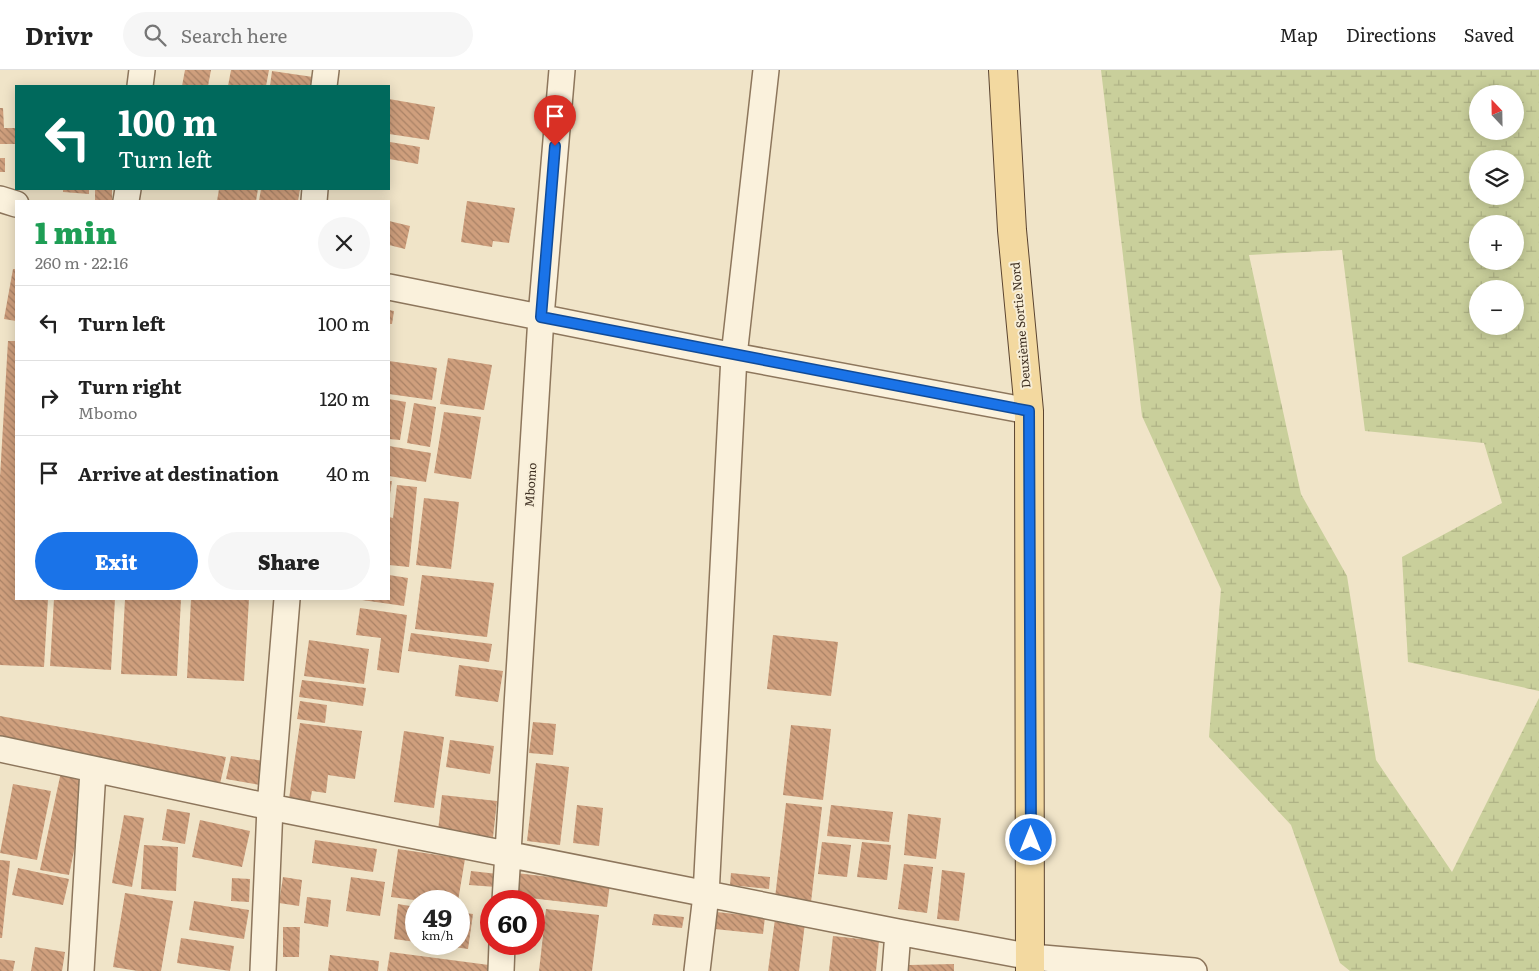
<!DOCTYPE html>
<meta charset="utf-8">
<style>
body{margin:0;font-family:Literata,serif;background:#f6f6f6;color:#222;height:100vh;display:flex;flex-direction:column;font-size:19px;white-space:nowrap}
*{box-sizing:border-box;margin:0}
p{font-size:16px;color:#767676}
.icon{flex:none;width:28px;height:28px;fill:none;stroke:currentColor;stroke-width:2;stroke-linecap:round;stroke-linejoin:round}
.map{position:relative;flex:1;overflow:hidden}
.side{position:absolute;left:15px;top:130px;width:375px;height:400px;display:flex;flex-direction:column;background:#fff;border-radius:0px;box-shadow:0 2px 12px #0003}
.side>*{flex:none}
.guide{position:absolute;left:15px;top:15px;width:375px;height:105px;border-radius:0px;box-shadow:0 2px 12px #0003;background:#00695c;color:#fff;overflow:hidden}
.needle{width:32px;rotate:338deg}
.fabs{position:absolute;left:1469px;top:15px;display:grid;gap:10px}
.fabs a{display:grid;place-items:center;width:55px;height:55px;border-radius:50%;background:#fff;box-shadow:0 2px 12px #0003;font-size:25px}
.speed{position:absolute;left:405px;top:820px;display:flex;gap:10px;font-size:25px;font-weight:700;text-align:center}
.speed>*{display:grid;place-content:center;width:65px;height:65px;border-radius:50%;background:#fff;box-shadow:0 2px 12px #0003;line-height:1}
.speed small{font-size:12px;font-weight:400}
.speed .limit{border:8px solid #d22;background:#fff;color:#111}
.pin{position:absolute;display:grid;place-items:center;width:42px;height:42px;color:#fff;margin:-51px -21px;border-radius:50% 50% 50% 0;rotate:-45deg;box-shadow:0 0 5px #0007}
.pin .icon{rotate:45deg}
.me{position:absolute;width:55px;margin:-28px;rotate:0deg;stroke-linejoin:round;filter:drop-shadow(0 0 4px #0008)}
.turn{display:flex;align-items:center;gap:18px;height:105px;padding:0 20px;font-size:22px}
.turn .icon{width:65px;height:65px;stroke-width:2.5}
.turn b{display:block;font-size:35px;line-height:42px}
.round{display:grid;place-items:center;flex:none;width:52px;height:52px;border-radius:26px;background:#f6f6f6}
.summary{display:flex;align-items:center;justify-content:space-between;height:85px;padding:0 20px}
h1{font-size:30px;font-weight:800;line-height:38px;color:#1e9e55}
.button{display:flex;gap:10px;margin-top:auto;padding:10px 20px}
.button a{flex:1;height:58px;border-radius:30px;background:#1a73e8;color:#fff;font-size:20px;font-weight:800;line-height:58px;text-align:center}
.button a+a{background:#f6f6f6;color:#222}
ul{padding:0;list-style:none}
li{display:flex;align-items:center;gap:15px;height:75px;padding:0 20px;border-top:1px solid #e0e0e0}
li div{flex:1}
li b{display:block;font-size:19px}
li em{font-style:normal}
header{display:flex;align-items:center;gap:30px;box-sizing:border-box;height:70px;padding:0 25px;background:#fff;border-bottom:1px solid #e0e0e0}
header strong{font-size:24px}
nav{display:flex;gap:28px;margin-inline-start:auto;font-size:18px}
.search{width:350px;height:45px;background:#f6f6f6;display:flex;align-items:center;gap:12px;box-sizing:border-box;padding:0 18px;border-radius:28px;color:#767676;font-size:19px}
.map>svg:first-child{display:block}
</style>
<header>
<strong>Drivr</strong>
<div class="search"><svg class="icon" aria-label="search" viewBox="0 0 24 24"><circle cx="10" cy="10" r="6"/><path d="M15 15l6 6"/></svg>Search here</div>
<nav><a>Map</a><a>Directions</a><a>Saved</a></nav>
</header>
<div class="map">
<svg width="1539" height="901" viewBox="0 0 1539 901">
<defs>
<pattern id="wetland-marsh" width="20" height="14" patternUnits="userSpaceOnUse" patternTransform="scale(1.25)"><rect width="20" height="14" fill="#c9cf9b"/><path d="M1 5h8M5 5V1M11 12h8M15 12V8" fill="none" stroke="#aeb285"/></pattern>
<pattern id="building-back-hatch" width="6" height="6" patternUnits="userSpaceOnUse" patternTransform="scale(1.25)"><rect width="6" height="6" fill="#cf9f7d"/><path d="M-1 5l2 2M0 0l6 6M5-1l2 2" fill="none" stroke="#a98266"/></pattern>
</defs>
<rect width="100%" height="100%" fill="#f0e4c8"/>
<path fill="url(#wetland-marsh)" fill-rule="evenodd" d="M1101 0H1539V621L1408 592 1402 487 1502 433 1484 373 1365 361 1342 180 1249 185 1301 424 1347 506 1376 690 1452 802 1539 628V901H1350L1340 893 1291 755 1209 667 1221 519 1142 346ZM1478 24H1515V61H1478ZM1478 89H1515V126H1478ZM1478 154H1515V191H1478ZM1478 219H1515V256H1478Z"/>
<path fill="url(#building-back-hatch)" d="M185 0H211L208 16H182Z
M231 0H269L266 16H228Z
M272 1 313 7 311 16H270Z
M389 29 435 37 429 70 389 64Z
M0 38H3L4 58H16V74H0Z
M390 72 420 77 418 94 389 89Z
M0 88H5V102H0Z
M63 119H89V124L63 122Z
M95 119H112V131H95Z
M219 119H258L256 131H217Z
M261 119H300L298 131H259Z
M467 131 515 138 509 173 493 171 492 177 461 172Z
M389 151 410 156 405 179 389 175Z
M13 199H16V251L4 249Z
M389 240 394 241 392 254H389Z
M8 271H16V529H48L44 597 0 595V407Z
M448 288 492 295 484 340 440 334Z
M389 291 437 298 432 330 389 324Z
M389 329 406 332 400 370 389 369Z
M414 333 436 337 430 377 407 373Z
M444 342 481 347 471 409 434 403Z
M389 376 431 383 426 412 389 406Z
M389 411H392L390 424H389Z
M397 415 417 417 409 497 389 495V447L393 448Z
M424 428 459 432 451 499 416 495Z
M389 505 408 508 404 536 362 530 389 529Z
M422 505 494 513 487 567 415 559Z
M54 529H115L111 600 50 596Z
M125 529H181L177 606 121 604Z
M191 529H249L244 611 187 608Z
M360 538 407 545 399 603 377 600 381 568 356 565Z
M411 563 492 574 489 592 408 581Z
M773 565 838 572 831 626 767 619Z
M309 570 369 579 364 614 304 606Z
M459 595 503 601 498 632 455 626Z
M302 610 366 618 363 636 299 627Z
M300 631 327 635 325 653 297 649Z
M0 646 226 687 220 714 0 675Z
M533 652 556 654 553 685 529 683Z
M300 653 362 661 355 709 328 705 326 723 312 721 310 732 289 729Z
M791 655 831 659 823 730 783 725Z
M404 661 444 667 434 738 394 732Z
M450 670 494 676 490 704 446 697Z
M231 686 270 692 266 716 226 709Z
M536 693 569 697 560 775 527 771Z
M61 702 89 708 69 805 40 800Z
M13 714 51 721 37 790 0 783Z
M442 725 497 731 493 767 438 761Z
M786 733 822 737 811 832 775 828Z
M577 735 603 738 599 776 573 773Z
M831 735 893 742 889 772 827 766Z
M167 739 190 743 185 774 162 770Z
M908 744 941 748 936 789 904 785Z
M124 745 144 748 132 817 112 813Z
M200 750 250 761 242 797 192 787Z
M315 770 377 779 373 802 312 793Z
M822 772 851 775 847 807 818 804Z
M862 772 891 775 887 810 857 807Z
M144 775 178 777 176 821 141 819Z
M398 779 465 789 458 831H422L391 827Z
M0 790 10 791 2 868H0Z
M904 794 933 797 927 843 898 839Z
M18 798 69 809 63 835 12 825Z
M942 800 965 803 959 851 937 849Z
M471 801 498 804 496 817 469 815Z
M516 803 610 814 607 837 513 826Z
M731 803 770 807 769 819 730 815Z
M283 807 302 810 299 836 279 833Z
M351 807 385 812 380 846 346 841Z
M232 808 250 809 249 832 231 831Z
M125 823 173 831 161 901H138L113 897Z
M307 827 331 830 328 857 304 853Z
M194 831 249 840 244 869 189 860Z
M398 834 416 837V872L394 869Z
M546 839 599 845 592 901H539Z
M707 841 765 847 763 864 705 858Z
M459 842 473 844 468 879 440 875 459 874Z
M654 844 684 847 682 858 652 855Z
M775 849 805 853 799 901H768Z
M283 857H300L299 887H283Z
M833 866 879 871 876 901H829Z
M181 868 234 876 230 901 177 893Z
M35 877 65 882 62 901H31Z
M390 882 489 895 488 901H387Z
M330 885 379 891 378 901H328Z
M0 889 15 891 13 901H0Z
M954 894V901H909V895Z"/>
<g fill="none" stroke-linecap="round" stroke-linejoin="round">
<defs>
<path id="street" d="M140 16 142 0
M324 16 326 0
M0 129 16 134
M126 131 128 119
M314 131 315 119
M389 217 734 286 1029 341
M0 679 270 737 898 862 1031 887 1194 901
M505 831 541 247 562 0
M81 901 93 700
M263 901 270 737 287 529
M501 901 502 874
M697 901 706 825 734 286 766 0
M895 901 898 862"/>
<path id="primary" d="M1003 0 1012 160 1029 341 1030 901"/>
</defs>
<use href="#street" stroke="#8d765c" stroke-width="28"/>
<use href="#primary" stroke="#5b4430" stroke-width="30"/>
<use href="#street" stroke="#faf1dc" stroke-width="25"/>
<use href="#primary" stroke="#f3d9a0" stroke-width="28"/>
</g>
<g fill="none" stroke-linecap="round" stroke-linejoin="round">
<defs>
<path id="route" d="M555 76 541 247 1029 341 1031 770"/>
</defs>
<use href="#route" stroke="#114b97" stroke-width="12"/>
<use href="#route" stroke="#1a73e8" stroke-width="9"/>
</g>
<g text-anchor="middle" stroke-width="4" stroke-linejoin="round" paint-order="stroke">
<g font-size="12" fill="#3d2e20" stroke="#f7eed8">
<text transform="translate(1021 255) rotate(-95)" y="4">Deuxième Sortie Nord</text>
<text transform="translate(531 415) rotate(-86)" y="4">Mbomo</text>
</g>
</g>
</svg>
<div class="fabs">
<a><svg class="needle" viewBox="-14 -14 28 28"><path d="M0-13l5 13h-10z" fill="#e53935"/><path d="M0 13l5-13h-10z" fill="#767676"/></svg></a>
<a><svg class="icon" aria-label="layers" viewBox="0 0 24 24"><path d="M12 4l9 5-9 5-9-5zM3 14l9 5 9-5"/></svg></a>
<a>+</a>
<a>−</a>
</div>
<div class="speed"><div>49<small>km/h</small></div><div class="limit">60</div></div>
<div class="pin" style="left:555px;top:76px;background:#d93025"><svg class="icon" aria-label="arrive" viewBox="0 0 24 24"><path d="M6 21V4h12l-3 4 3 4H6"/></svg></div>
<svg class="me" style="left:1031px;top:770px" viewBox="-20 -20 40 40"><circle r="17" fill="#1a73e8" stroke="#fff" stroke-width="3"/><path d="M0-11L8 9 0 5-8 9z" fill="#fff"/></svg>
<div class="guide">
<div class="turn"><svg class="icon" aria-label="left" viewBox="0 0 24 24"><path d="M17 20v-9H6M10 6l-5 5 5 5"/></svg><div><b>100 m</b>Turn left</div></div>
</div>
<section class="side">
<div class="summary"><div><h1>1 min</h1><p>260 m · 22:16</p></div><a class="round"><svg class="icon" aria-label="close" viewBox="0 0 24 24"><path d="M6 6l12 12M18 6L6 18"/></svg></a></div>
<ul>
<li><svg class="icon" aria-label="left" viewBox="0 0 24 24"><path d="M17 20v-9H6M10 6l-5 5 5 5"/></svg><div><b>Turn left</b></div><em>100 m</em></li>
<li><svg class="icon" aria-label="right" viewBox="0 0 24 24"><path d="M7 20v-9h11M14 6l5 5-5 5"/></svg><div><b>Turn right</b><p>Mbomo</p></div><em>120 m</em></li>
<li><svg class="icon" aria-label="arrive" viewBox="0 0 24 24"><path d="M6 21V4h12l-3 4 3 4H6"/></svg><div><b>Arrive at destination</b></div><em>40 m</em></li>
</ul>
<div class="button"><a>Exit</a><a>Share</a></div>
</section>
</div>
